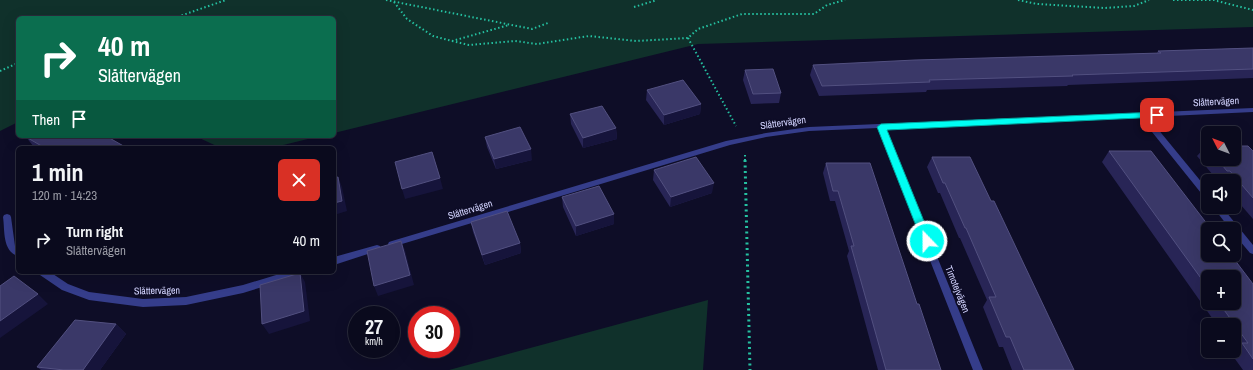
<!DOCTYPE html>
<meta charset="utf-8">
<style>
body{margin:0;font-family:"Archivo Narrow",sans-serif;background:#131326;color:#f1f3f6;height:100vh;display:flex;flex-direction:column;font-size:15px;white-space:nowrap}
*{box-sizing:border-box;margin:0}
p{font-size:13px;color:#999aa4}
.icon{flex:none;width:22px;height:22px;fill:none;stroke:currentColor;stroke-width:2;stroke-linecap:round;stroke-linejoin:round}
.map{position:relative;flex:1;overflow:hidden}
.drawer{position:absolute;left:16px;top:146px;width:320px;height:128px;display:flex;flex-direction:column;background:#0a0a1d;border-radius:6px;box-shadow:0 4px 16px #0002,0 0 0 1px #2a2b3b}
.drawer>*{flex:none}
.banner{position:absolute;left:16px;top:16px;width:320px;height:122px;border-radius:6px;box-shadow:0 4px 16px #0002,0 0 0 1px #2a2b3b;background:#0b6e4f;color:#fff;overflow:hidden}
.needle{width:26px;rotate:312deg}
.controls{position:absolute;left:1201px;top:126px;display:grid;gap:8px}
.controls a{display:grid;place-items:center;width:40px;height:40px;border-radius:6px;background:#0a0a1d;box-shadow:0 4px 16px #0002,0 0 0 1px #2a2b3b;font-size:20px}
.speed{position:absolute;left:348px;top:306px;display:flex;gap:8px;font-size:20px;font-weight:700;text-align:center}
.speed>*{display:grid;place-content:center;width:52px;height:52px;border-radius:50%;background:#0a0a1d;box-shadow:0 4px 16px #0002,0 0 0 1px #2a2b3b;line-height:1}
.speed small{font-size:10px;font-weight:400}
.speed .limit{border:6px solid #d22;background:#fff;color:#111}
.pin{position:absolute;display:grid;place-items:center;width:34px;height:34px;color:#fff;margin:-17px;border-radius:8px;box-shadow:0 2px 6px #0006}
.me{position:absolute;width:44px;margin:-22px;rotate:338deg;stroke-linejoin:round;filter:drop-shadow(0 0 3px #0008)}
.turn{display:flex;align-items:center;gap:14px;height:84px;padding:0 16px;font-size:18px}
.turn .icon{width:52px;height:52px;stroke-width:2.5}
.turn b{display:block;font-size:28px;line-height:34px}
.then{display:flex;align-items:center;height:38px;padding:0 16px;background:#0003;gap:8px;font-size:15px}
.round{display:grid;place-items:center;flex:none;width:42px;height:42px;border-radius:6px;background:#131326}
.headline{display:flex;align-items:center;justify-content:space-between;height:68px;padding:0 16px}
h1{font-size:24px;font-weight:700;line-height:30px}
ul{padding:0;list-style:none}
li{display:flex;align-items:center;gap:12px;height:52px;padding:0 16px}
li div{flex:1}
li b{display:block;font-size:15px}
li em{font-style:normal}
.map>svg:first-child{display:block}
</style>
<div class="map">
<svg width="1253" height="370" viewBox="0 0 1253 370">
<rect width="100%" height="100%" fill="#0e0d27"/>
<path fill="#10312b" d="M0 0H1253V27L698 44 334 133V18H18V122L0 131Z
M195 136H320L271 148H221Z
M708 300 703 370H449Z"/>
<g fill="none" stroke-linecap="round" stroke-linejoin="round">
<path stroke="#25c1a1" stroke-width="2" stroke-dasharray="1.5 2.5" stroke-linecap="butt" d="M386 0 532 29 548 23
M1018 0 1037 4 1105 8 1134 6 1149 0
M1173 0H1218
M1217 1 1253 10
M394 2 407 19 433 36 452 41 509 25
M634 7 657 0
M174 18 226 0
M688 38 736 126
M452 41 469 45 515 41 537 44 589 36 636 41 688 38 698 29 742 14H814L827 5 845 0
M0 71 18 63
M745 155V161"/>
<path stroke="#25c1a1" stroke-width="3" stroke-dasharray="2 3.5" stroke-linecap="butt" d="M745 160 750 370"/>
<path fill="#353d8a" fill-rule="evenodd" d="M1253 108V112L1148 117 1208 190V199L1205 198 1140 117 885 128 983 370H973L878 128 809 131 766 137 730 145 392 247 389 246 388 244 389 242 392 241 726 141 766 133 809 127Z
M1213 207H1222L1253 245V254L1250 253 1234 234V229H1230Z
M7 214 10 215 11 217 15 246 18 248V256C2 251 5 230 3 217L4 215Z
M377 245 380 246 381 248 380 250 334 265V257Z
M39 272H50L68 284 89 292 143 299 186 297 243 285 286 272H302L301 275 243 293 186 305 143 307 89 300 62 290 40 275Z"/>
</g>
<path fill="#282556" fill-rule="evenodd" d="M1253 48V78L1068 85 1067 86 927 90 926 92 819 96 810 75 813 65 1157 53 1158 51Z
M745 70 781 93 779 103 751 104 743 80Z
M647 90 701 104 700 114 664 125 646 100Z
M570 114 616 128 617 139 583 148 571 124Z
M26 137 127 148H37L34 147Z
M485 137 532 160 496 169 487 147Z
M1206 146H1208V159H1234L1253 151V219L1234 197V181H1218L1197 156Z
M1109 151 1253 284V370H1243L1230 352 1232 351H1234V325H1217L1102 162ZM1208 277 1234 303H1208Z
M932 157 1074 370H1012L1003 347H999L983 307 987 300 960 238H959L940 193H938L927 167Z
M826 163 917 304 941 370H878L847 256 849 251 835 201H830L823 173Z
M654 170 712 193 670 207 653 180Z
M562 197 614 214V224L576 236 563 207Z
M471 222 520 243 521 253 485 265 473 232Z
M116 324 126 334 100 370H41L37 367Z"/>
<path fill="#16143b" d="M701 104 700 114 664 125V115Z
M616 128 617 139 583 148V138Z
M531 149 532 160 496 169 494 159Z
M338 177 342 187 347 211 334 215V203Z
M440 178 443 189 405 199 402 189Z
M714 183 712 193 670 207 671 197Z
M614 214V224L576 236V226Z
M401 241 405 250 414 285 378 296 374 286Z
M520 243 521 253 485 265 482 255Z
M300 273 305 282 310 321 269 334 262 324Z
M38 294 48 304 0 338V321Z
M116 324 126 334 100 370H83Z"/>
<path fill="#3a3868" stroke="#525080" d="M1253 48V69L1072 75 1073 76 929 80 930 82 822 86 813 65 915 60 1161 53 1158 51Z
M773 69 781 93 753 94 745 70Z
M683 80 701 104 664 115 647 90Z
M602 106 616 128 583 138 570 114Z
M520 127 531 149 494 159 485 137Z
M27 136H106L127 148H45L26 137Z
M1234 146H1248L1253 151V198L1230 171H1227L1217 159H1234Z
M1109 151H1151L1211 229H1208V255H1231L1253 284V359L1242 343H1248L1219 303H1234V277H1208V288Z
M432 152 440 178 402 189 395 162Z
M696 157 714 183 671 197 654 170Z
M932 157H970L991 201H994L1074 370H1024L1010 337H1006L989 297H996L966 228H965L945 183H943Z
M826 163H870L917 304H919L941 370H886L851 246H854L838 191H833Z
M338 177 342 201 334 203V178Z
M599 186 614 214 576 226 562 197Z
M507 211 520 243 482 255 471 222Z
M401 241 410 275 374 286 367 251Z
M300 273 304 311 262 324 260 285Z
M14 276 38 294 0 321V286Z
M75 320 116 324 83 370H64L37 367Z"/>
<path fill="#00fef3" stroke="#00a59e" d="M1157 112 1161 115 1160 117 887 130 932 241 930 244H923L922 241 877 127 881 124Z"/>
<g text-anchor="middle" stroke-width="3.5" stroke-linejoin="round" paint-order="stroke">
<g font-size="10" fill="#d3d4ff" stroke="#0e0d27">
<text transform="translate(1216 101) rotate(-3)" y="4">Slåttervägen</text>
<text transform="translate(783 122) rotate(-8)" y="4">Slåttervägen</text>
<text transform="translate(470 209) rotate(-17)" y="4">Slåttervägen</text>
<text transform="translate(958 289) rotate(68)" y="4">Timotejvägen</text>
<text transform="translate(157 290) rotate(-1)" y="4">Slåttervägen</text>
</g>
</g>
</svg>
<div class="controls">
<a><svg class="needle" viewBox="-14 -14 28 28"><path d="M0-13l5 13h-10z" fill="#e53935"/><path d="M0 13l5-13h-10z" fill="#999aa4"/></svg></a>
<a><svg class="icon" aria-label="sound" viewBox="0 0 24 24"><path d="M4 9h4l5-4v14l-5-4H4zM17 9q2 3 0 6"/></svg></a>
<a><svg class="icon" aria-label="search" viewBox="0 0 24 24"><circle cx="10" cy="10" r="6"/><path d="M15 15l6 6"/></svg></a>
<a>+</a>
<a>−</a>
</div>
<div class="speed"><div>27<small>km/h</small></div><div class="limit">30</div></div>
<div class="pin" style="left:1157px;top:115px;background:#d93025"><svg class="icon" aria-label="arrive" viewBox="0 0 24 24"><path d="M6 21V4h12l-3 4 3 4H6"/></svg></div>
<svg class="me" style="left:927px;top:241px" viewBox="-20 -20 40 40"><circle r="17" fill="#00fef3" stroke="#fff" stroke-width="3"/><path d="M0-11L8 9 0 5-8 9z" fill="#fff"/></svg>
<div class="banner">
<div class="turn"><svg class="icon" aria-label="right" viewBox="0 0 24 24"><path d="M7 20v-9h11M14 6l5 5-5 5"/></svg><div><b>40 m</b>Slåttervägen</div></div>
<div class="then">Then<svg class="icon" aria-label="arrive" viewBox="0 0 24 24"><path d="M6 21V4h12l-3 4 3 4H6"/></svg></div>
</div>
<section class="drawer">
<div class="headline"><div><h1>1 min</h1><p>120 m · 14:23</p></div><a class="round" style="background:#d93025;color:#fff"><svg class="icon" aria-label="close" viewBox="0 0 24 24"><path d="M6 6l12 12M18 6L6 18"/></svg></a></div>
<ul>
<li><svg class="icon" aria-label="right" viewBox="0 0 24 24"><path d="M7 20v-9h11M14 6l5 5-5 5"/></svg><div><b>Turn right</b><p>Slåttervägen</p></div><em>40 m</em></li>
</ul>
</section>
</div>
